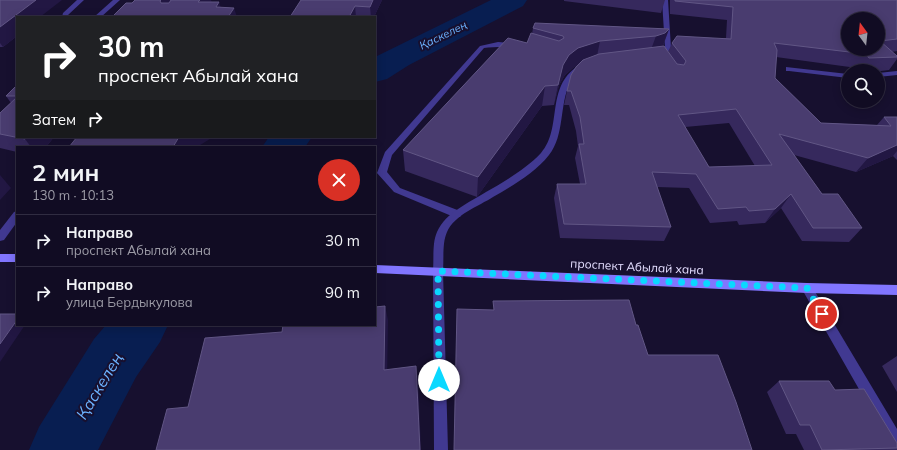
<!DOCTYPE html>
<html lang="ru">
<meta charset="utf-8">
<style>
body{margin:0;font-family:Mulish,sans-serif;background:#1a152b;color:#f1f3f6;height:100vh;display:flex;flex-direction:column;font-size:15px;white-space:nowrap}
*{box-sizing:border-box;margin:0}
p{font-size:13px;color:#9c9ba6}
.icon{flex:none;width:22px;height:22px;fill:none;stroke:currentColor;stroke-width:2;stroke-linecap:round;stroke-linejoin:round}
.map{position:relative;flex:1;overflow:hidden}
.details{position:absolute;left:16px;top:146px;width:360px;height:180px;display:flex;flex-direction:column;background:#110c23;border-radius:0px;box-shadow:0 2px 10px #0003,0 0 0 1px #302c41}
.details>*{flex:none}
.top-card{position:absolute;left:16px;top:16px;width:360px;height:122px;border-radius:0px;box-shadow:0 2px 10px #0003,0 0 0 1px #302c41;background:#202124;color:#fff;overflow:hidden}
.needle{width:26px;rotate:345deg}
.tools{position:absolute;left:841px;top:12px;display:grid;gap:8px}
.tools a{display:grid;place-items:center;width:44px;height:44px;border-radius:50%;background:#110c23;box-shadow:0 2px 10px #0003,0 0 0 1px #302c41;font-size:20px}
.pin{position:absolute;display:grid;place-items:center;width:34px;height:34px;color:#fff;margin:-17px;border:2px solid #fff;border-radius:50%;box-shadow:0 1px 4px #0007}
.me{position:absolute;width:44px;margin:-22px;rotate:0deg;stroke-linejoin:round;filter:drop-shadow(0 0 3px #0008)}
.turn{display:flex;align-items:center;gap:14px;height:84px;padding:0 16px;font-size:18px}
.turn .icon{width:52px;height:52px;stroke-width:2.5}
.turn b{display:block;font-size:28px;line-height:34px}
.then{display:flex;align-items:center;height:38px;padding:0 16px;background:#0003;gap:8px;font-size:15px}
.round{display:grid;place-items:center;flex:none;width:42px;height:42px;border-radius:21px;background:#1a152b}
.headline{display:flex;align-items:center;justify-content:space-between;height:68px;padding:0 16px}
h1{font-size:24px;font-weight:700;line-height:30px}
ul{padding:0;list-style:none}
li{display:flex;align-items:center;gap:12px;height:52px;padding:0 16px;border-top:1px solid #302c41}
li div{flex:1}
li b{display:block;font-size:15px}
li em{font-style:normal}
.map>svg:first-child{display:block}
</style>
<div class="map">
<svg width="897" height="450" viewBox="0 0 897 450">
<rect width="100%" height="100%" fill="#17102f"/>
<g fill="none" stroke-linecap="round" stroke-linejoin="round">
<path fill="#081e51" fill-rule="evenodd" d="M491 0H527L523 6 409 65 387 79 375 82V57Z
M269 137H312L305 147H262Z
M106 325H168L160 342 136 377 98 450H29L39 427 94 339Z"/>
<path fill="#413991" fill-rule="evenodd" d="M77 0H84L68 15V17H62L63 13Z
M113 0H120L101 17H94Z
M498 42 511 43 518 46C515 48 494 46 484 48L392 155 387 172 400 188 460 211 462 214 460 217H454L394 192 377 173 385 152 480 46Z
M438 267 442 268 443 271 448 450H434L433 271 434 268Z"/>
<path fill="#413991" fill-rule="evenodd" d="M662 0H668L671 48 664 57 656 60 653 58C656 54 660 54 665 48Z
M578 66H581L585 68C579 73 573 75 570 83 559 105 565 135 549 155 535 173 512 186 493 197 479 206 454 215 447 232 442 243 444 259 443 271L442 274 438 275 434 274 433 271C434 259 432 243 437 232 446 212 469 203 486 192 505 181 526 169 541 153 563 128 545 87 578 66Z
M786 67 848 74V78L789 71H786Z
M897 71V75L878 77V73Z
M17 211V222L4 240 0 241V230L14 212Z
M807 283 811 285 897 429V449L892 447 803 291 801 288 803 285Z"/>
<path fill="#8175ff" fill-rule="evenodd" d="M0 254H17V262H0Z
M375 265 807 283 897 285V295L807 293 375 273Z"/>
</g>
<path fill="#36295d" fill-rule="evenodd" d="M0 0 17 17V36L3 47H0Z
M382 0 374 17H290Z
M564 0H665L661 13 564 1Z
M670 0H897V51L892 52 897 56V59L889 70 881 71H860L857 68 776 57 775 78 821 123 877 125 884 117H897V160L893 156 856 172 794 155 822 194 862 228 849 242 802 241 781 208 765 223 739 225 737 221 710 223 689 188 657 187 671 227 664 241 560 238 554 198 557 184H580L575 158 578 146 576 131 569 105H564L567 91 576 66 574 67 565 75 559 85 554 105 542 106 477 197 405 171 403 150 527 43 532 34 533 28 669 29 663 46 668 52 672 43 726 38 727 20 670 14ZM729 123 755 166 709 167 685 127Z
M17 85V137H54L46 147H17V152L0 148V113L11 103 6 96Z
M897 356V392L882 366Z
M779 381 835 390 897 443V450H804L796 434H786L767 392Z"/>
<path fill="#221743" d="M36 0H62L40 17H17V36L3 47 0 43V27Z
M161 0H173L167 16 160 1Z
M200 0H211L213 5 198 2Z
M373 0H382L374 17H371L370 7Z
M219 2 224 17 216 7Z
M355 6 356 17H349Z
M234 8 237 17H228Z
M669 29 662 48 649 55 656 36Z
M600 41 596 61 574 67 565 75 559 85 554 105 558 85 563 65 569 55 578 48Z
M545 86 542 106 477 197 478 177Z
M27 137H54L46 147H31L25 139Z
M179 137H213L197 147H173Z
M897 145V151L893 156 856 172 868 158Z
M0 175 11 188 0 200Z
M791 194 781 208 765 223 775 209Z
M385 306 388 320 387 382 384 370Z
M17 320V325H25L0 362V344Z
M416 366 418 378 421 450H420Z"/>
<path fill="#493c6f" stroke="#615685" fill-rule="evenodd" d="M0 0H36L0 27Z
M135 0H161L160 1 161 3H169L171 0H200L198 2H219L216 7 234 8 228 17H88L90 16H113L126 3H132Z
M301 0H373L370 7 355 6 349 17H290Z
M675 0H897V39L880 41 897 56V57L869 58 866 54 774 43 777 50 775 78 821 123 891 126 884 117H897V145L868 158 779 134 822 194H838L862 228H813L791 194 775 209 749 211 746 207 718 209 696 174 652 172 671 227 564 224 557 184H586L579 144H584L580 117 571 91H567L571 75 576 67 583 60 599 54 664 46 677 64 684 65 686 61 672 43 677 36 731 39 733 7 675 1ZM848 19H878V49H848ZM736 109 772 165 709 167 678 115Z
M535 23 669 29 665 33 656 36 600 41 578 48 569 55 563 65 558 85 545 86 478 177 403 150 508 38 527 43 531 33 559 41 564 38 563 36 533 28Z
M17 85V96H6Z
M17 97V137H27L25 139 0 134V113Z
M77 137H179L173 147H69Z
M629 300 636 325H638L648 355H718L736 402 752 450H454L457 309 494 310 493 301Z
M385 306 384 370 416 366 420 450H156L167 409 188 407 205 338 282 332 283 325H375V307Z
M0 314H17V320L0 344Z
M779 381H829L835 390 864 389 897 443V448L822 450 810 425H800Z"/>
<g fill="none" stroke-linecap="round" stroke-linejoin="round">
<path stroke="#0ad8ff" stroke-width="7" stroke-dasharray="0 12.6" d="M439 380 438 271 807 288 822 314"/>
</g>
<g text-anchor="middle" stroke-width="4" stroke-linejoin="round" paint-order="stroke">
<g font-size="11" font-style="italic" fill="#6cb2ff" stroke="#17102f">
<text transform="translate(443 35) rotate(-26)" y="4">Қаскелең</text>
</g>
<g font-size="12" fill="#e4deff" stroke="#17102f">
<text transform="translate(637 267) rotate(3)" y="4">проспект Абылай хана</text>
</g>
<g font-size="16" font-style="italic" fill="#6cb2ff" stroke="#17102f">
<text transform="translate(99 386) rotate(-59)" y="6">Қаскелең</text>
</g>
</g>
</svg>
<div class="tools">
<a><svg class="needle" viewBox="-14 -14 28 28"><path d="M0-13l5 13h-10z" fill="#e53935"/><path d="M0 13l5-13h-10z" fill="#9c9ba6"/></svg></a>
<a><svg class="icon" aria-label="search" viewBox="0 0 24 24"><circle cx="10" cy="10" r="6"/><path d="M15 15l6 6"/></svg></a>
</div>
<div class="pin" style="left:822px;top:314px;background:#d93025"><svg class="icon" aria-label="arrive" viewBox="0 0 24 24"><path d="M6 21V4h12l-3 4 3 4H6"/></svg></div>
<svg class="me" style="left:439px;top:380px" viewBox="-20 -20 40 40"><circle r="19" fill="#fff"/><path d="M0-13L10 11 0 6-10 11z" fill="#0ad8ff"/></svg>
<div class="top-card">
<div class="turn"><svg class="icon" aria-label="right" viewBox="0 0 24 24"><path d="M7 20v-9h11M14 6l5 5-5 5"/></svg><div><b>30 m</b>проспект Абылай хана</div></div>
<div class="then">Затем<svg class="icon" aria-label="right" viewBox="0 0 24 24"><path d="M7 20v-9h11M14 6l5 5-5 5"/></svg></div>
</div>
<section class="details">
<div class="headline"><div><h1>2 мин</h1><p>130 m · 10:13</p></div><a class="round" style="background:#d93025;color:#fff"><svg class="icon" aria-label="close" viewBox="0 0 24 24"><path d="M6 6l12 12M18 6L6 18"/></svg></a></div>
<ul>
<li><svg class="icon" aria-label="right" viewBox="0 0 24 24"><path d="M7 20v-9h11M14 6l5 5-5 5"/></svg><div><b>Направо</b><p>проспект Абылай хана</p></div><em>30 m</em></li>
<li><svg class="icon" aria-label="right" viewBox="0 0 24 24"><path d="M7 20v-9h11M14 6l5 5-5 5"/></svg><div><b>Направо</b><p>улица Бердыкулова</p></div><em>90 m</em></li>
</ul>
</section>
</div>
